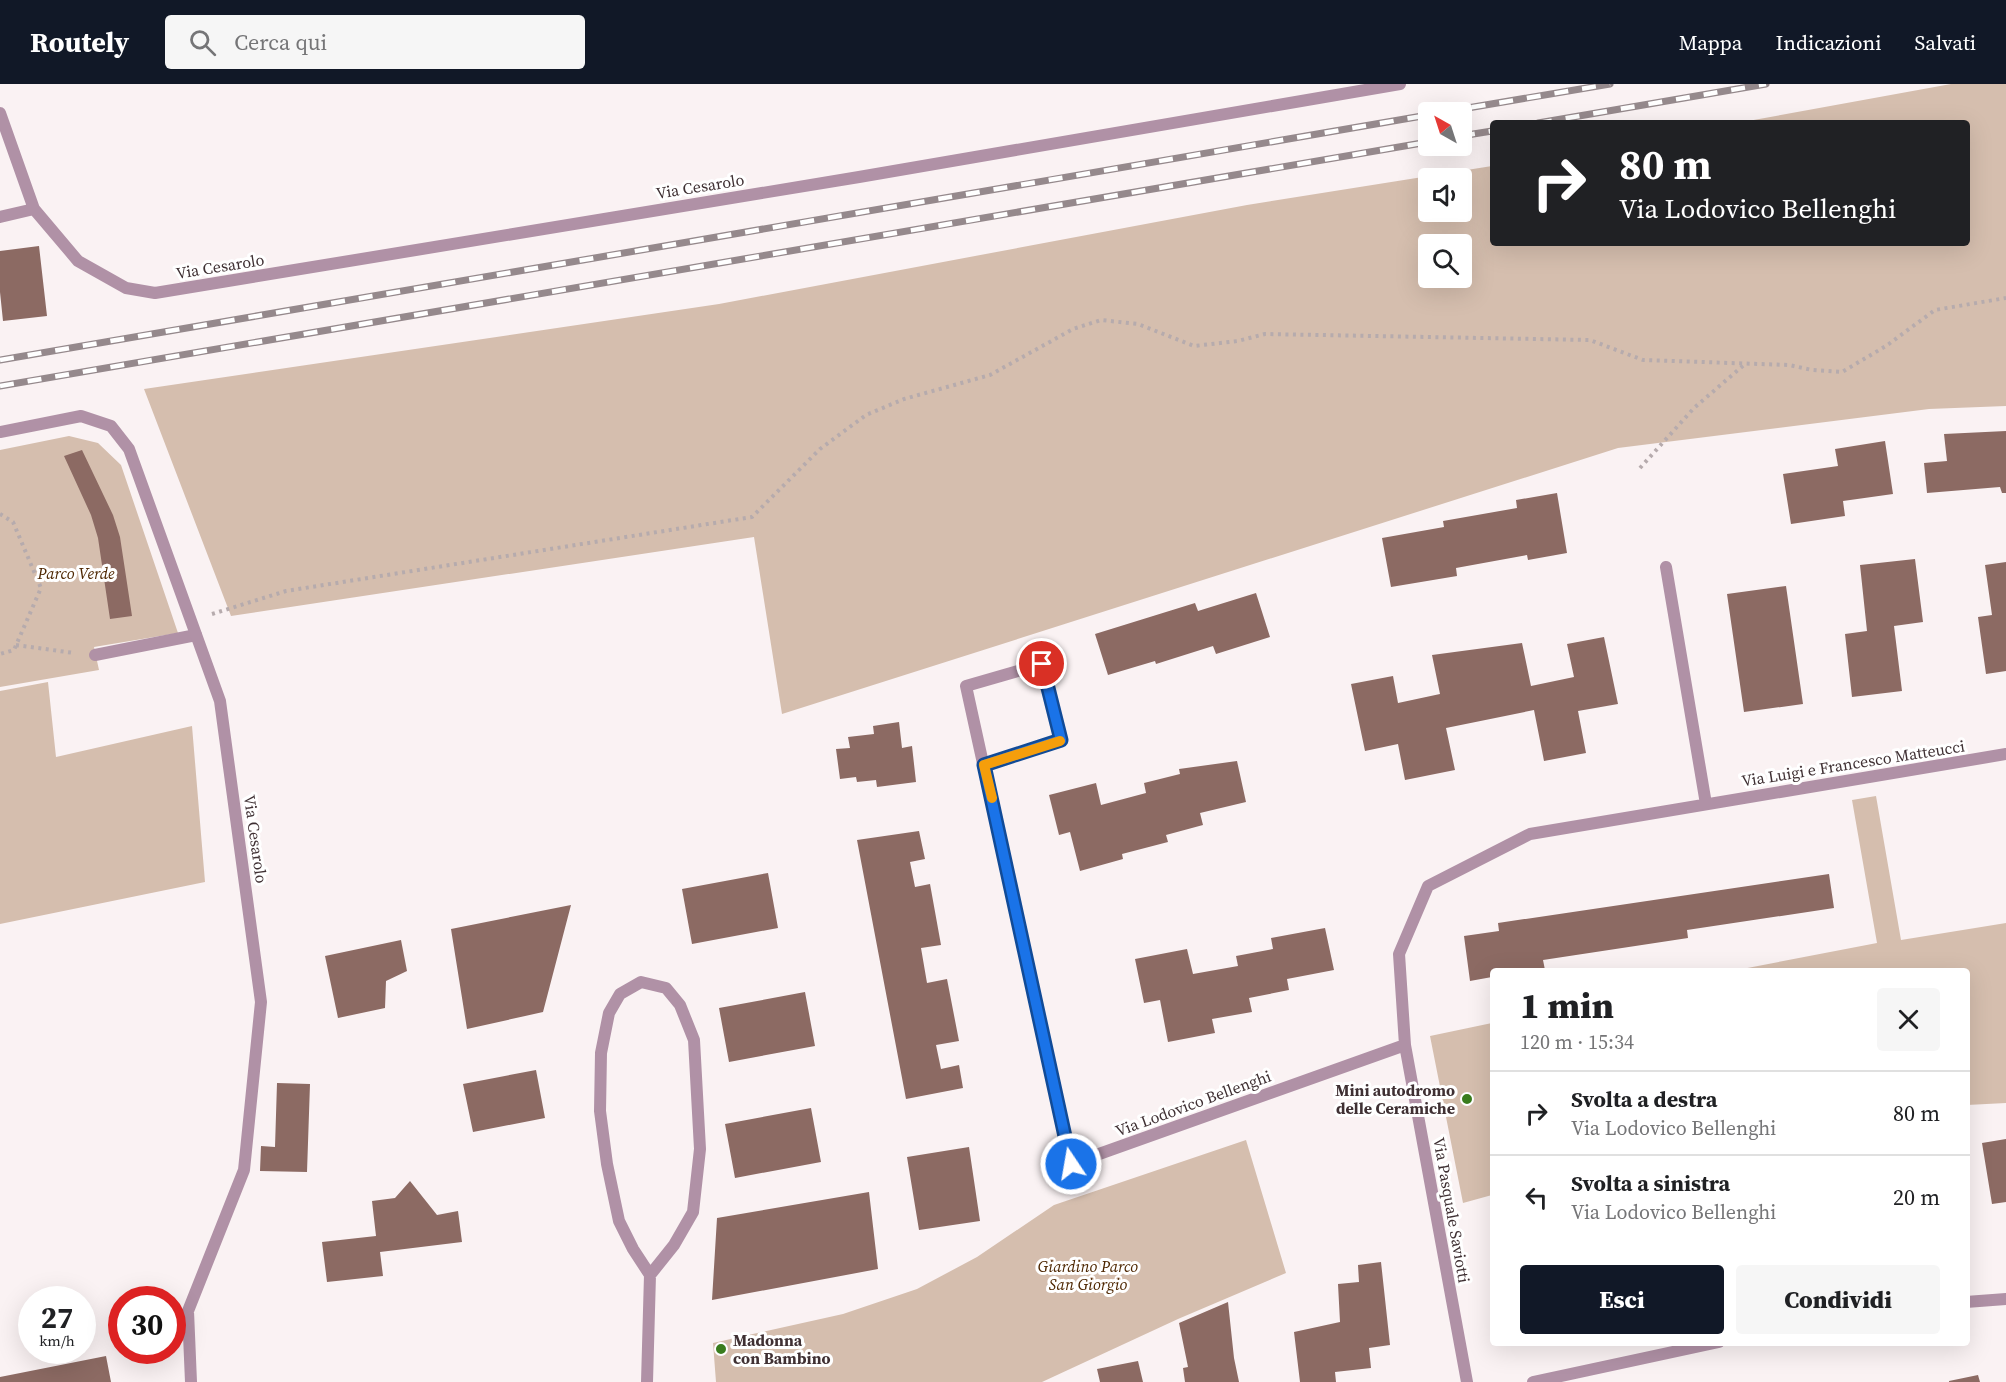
<!DOCTYPE html>
<html lang="it">
<meta charset="utf-8">
<style>
body{margin:0;font-family:"Source Serif 4",serif;background:#f6f6f6;color:#202124;height:100vh;display:flex;flex-direction:column;font-size:22px;white-space:nowrap}
*{box-sizing:border-box;margin:0}
p{font-size:20px;color:#757577}
.icon{flex:none;width:33px;height:33px;fill:none;stroke:currentColor;stroke-width:2;stroke-linecap:round;stroke-linejoin:round}
.map{position:relative;flex:1;overflow:hidden}
.details{position:absolute;left:1490px;top:884px;width:480px;height:378px;display:flex;flex-direction:column;background:#fff;border-radius:6px;box-shadow:0 6px 24px #0002}
.details>*{flex:none}
.banner{position:absolute;left:1490px;top:36px;width:480px;height:126px;border-radius:6px;box-shadow:0 6px 24px #0002;background:#202124;color:#fff;overflow:hidden}
.needle{width:39px;rotate:321deg}
.fabs{position:absolute;left:1418px;top:18px;display:grid;gap:12px}
.fabs a{display:grid;place-items:center;width:54px;height:54px;border-radius:6px;background:#fff;box-shadow:0 6px 24px #0002;font-size:30px}
.speed{position:absolute;left:18px;top:1202px;display:flex;gap:12px;font-size:30px;font-weight:700;text-align:center}
.speed>*{display:grid;place-content:center;width:78px;height:78px;border-radius:50%;background:#fff;box-shadow:0 6px 24px #0002;line-height:1}
.speed small{font-size:15px;font-weight:400}
.speed .limit{border:9px solid #d22;background:#fff;color:#111}
.pin{position:absolute;display:grid;place-items:center;width:51px;height:51px;color:#fff;margin:-26px;border:3px solid #fff;border-radius:50%;box-shadow:0 2px 6px #0007}
.me{position:absolute;width:66px;margin:-33px;rotate:348deg;stroke-linejoin:round;filter:drop-shadow(0 0 4px #0008)}
.turn{display:flex;align-items:center;gap:21px;height:126px;padding:0 30px;font-size:27px}
.turn .icon{width:78px;height:78px;stroke-width:2.5}
.turn b{display:block;font-size:42px;line-height:51px}
.round{display:grid;place-items:center;flex:none;width:63px;height:63px;border-radius:6px;background:#f6f6f6}
.headline{display:flex;align-items:center;justify-content:space-between;height:102px;padding:0 30px}
h1{font-size:36px;font-weight:800;line-height:45px}
.button{display:flex;gap:12px;margin-top:auto;padding:12px 30px}
.button a{flex:1;height:69px;border-radius:6px;background:#111827;color:#fff;font-size:24px;font-weight:800;line-height:69px;text-align:center}
.button a+a{background:#f6f6f6;color:#202124}
ul{padding:0;list-style:none}
li{display:flex;align-items:center;gap:18px;height:84px;padding:0 30px;border-top:2px solid #e0e0e0}
li div{flex:1}
li b{display:block;font-size:22px}
li em{font-style:normal}
header{display:flex;align-items:center;gap:36px;box-sizing:border-box;height:84px;padding:0 30px;background:#111827;color:#fff}
header strong{font-size:28px}
nav{display:flex;gap:33px;margin-inline-start:auto;font-size:21px}
.search{width:420px;height:54px;background:#f6f6f6;display:flex;align-items:center;gap:15px;box-sizing:border-box;padding:0 21px;border-radius:6px;color:#757577;font-size:22px}
.map>svg:first-child{display:block}
</style>
<header>
<strong>Routely</strong>
<div class="search"><svg class="icon" aria-label="search" viewBox="0 0 24 24"><circle cx="10" cy="10" r="6"/><path d="M15 15l6 6"/></svg>Cerca qui</div>
<nav><a>Mappa</a><a>Indicazioni</a><a>Salvati</a></nav>
</header>
<div class="map">
<svg width="2006" height="1298" viewBox="0 0 2006 1298">
<rect width="100%" height="100%" fill="#faf2f3"/>
<path fill="#d5beae" fill-rule="evenodd" d="M1951 0H2006V322L1929 325 1618 364 782 630 754 453 231 532 144 305 719 220 1247 121 1492 82V159H1966V39H1737ZM1461 94V128H1428V94ZM1461 160V194H1428V160Z
M69 352 98 359 121 381 178 549 94 563 99 586 0 603V366Z
M48 598 56 673 192 642 205 798 0 840V607Z
M1876 712 1901 856 2006 839V1019L1967 1021 1966 886H1737L1877 859 1852 716Z
M1492 939V1111L1463 1119 1430 952Z
M1246 1056 1286 1189 1178 1235 1042 1298H716L713 1259 843 1230 917 1205 977 1173 1054 1121Z"/>
<path fill="#8c6a63" d="M39 162 47 232 3 237 0 208V167Z
M2006 347V409H2002L2000 403 1927 409 1924 379 1947 377 1944 350Z
M1885 357 1893 410 1843 417 1845 432 1791 440 1783 390 1838 382 1835 365Z
M82 366 113 431 120 453 132 532 110 535 98 454 91 431 64 372Z
M1557 409 1567 469 1528 476 1527 471 1456 484 1457 492 1391 503 1382 454 1444 443 1443 437 1517 424 1516 416Z
M1915 475 1923 538 1894 542 1902 607 1852 613 1845 550 1867 547 1860 481Z
M2006 478V587L1986 590 1978 533 1992 531 1985 481Z
M1786 502 1803 620 1744 628 1727 510Z
M1256 509 1270 553 1216 570 1213 562 1156 580 1155 577 1108 591 1095 550 1195 519 1198 527Z
M1604 553 1618 620 1578 627 1586 669 1544 677 1534 626 1446 644 1455 686 1405 696 1398 660 1365 667 1351 600 1393 592 1398 619 1440 610 1432 571 1522 559 1531 602 1574 593 1567 560Z
M899 638 902 664 912 662 916 698 877 703 876 696 857 698 856 693 840 695 836 665 850 664 848 653 874 650 873 642Z
M1237 677 1246 718 1200 729 1203 741 1166 751 1168 758 1122 770 1123 775 1080 787 1070 748 1059 751 1049 711 1096 699 1101 721 1146 709 1144 699 1180 690 1179 685Z
M919 747 925 775 910 778 915 803 930 800 941 861 921 864 927 899 947 895 959 957 936 961 941 985 959 981 963 1004 906 1015 857 756Z
M768 789 778 844 692 860 682 805Z
M1829 790 1834 824 1687 846 1688 854 1543 876 1545 886H1492V893L1470 897 1464 852 1499 847 1498 839Z
M571 821 543 928 467 945 451 845Z
M1325 844 1334 886 1287 895 1289 906 1249 914 1252 928 1212 935 1215 949 1168 958 1160 916 1144 919 1135 875 1187 865 1193 890 1238 882 1236 872 1273 865 1271 854Z
M401 856 407 887 386 897 385 924 338 934 325 872Z
M805 908 815 962 729 978 719 924Z
M536 986 545 1034 473 1048 463 1000Z
M277 999 310 1000 307 1088 260 1087 261 1062 275 1063Z
M811 1024 821 1078 735 1094 725 1040Z
M2006 1055V1118L1992 1120 1982 1059Z
M969 1063 980 1137 919 1146 907 1073Z
M410 1097 437 1131 458 1127 462 1158 380 1168 383 1192 327 1198 322 1158 376 1152 372 1117 395 1114Z
M869 1108 878 1185 712 1216 717 1134Z
M1381 1178 1390 1261 1369 1264 1371 1284 1335 1288 1336 1298H1300L1294 1248 1340 1238 1338 1200 1359 1198 1358 1181Z
M1228 1218 1234 1274 1239 1298H1185L1183 1284 1188 1283 1179 1239Z
M106 1272 111 1298H0V1293Z
M1138 1277 1143 1298H1100L1097 1285Z
M1978 1291 1980 1298H1949V1297Z"/>
<g fill="none" stroke-linecap="round" stroke-linejoin="round">
<path stroke="#b6abad" stroke-width="4" stroke-dasharray="3 4.5" stroke-linecap="butt" d="M1640 384 1694 324 1745 280
M0 430 13 438 41 504 14 566 0 570
M212 530 286 507 752 433 820 365 866 331 904 315 990 291 1073 245 1101 236 1138 240 1194 262 1238 257 1265 250 1590 256 1643 276 1789 281 1812 286 1842 288 1886 262 1935 226 2006 214
M16 561 74 569"/>
<path stroke="#b091a6" stroke-width="12" d="M95 571 196 551"/>
<path stroke="#b091a6" stroke-width="12" d="M0 29 34 125
M0 133 34 125 78 177 126 204 155 209 859 93 1400 0
M0 348 81 332 111 342 129 365 220 617 261 918 244 1086 188 1227 191 1298
M1666 483 1706 720
M984 681 1061 656 1042 580 966 602 1071 1080 1405 961
M1966 1218 2006 1215
M647 1298 650 1191 633 1165 619 1137 607 1080 600 1027 601 969 609 929 620 910 641 898 666 904 680 921 694 956 700 1065 693 1128 674 1161 650 1191
M1467 1298 1405 961 1399 870 1428 802 1530 750 2006 670
M1533 1298 1719 1258"/>
<defs>
<path id="rail" d="M1444 28 1610 0
M1538 39 1766 0
M1461 52 1492 47
M0 276 1428 31
M0 302 1428 58"/>
</defs>
<use href="#rail" stroke="#95898c" stroke-width="7"/>
<use href="#rail" stroke="#fff" stroke-width="4.5" stroke-dasharray="14" stroke-linecap="butt"/>
</g>
<g fill="none" stroke-linecap="round" stroke-linejoin="round">
<defs>
<path id="route" d="M1042 580 1061 656 984 681 1071 1080"/>
</defs>
<use href="#route" stroke="#114b97" stroke-width="15"/>
<use href="#route" stroke="#1a73e8" stroke-width="10"/>
<path stroke="#f59e0b" stroke-width="10" d="M992 714 984 681 1060 657"/>
</g>
<g fill="#397c1d" stroke="#fff" stroke-width="2">
<circle cx="1467" cy="1015" r="6"/>
<circle cx="721" cy="1265" r="6"/>
</g>
<g text-anchor="middle" stroke-width="6" stroke-linejoin="round" paint-order="stroke">
<g font-size="16" fill="#3f3033" stroke="#fff">
<text transform="translate(700 102) rotate(-9)" y="6">Via Cesarolo</text>
<text transform="translate(220 182) rotate(-9)" y="6">Via Cesarolo</text>
<text transform="translate(1853 679) rotate(-9)" y="6">Via Luigi e Francesco Matteucci</text>
<text transform="translate(256 755) rotate(82)" y="6">Via Cesarolo</text>
<text transform="translate(1193 1019) rotate(-20)" y="6">Via Lodovico Bellenghi</text>
<text transform="translate(1452 1126) rotate(80)" y="6">Via Pasquale Saviotti</text>
</g>
<g font-size="16" font-style="italic" fill="#4d2600" stroke="#fff">
<text x="76" y="495">Parco Verde</text>
<text x="1088" y="1188">Giardino Parco<tspan x="1088" dy="18">San Giorgio</tspan></text>
</g>
<g font-size="16" font-weight="bold" fill="#3f3033" stroke="#fff" text-anchor="end">
<text x="1455" y="1012">Mini autodromo<tspan x="1455" dy="18">delle Ceramiche</tspan></text>
<text x="733" y="1262" text-anchor="start">Madonna<tspan x="733" dy="18">con Bambino</tspan></text>
</g>
</g>
</svg>
<div class="fabs">
<a><svg class="needle" viewBox="-14 -14 28 28"><path d="M0-13l5 13h-10z" fill="#e53935"/><path d="M0 13l5-13h-10z" fill="#757577"/></svg></a>
<a><svg class="icon" aria-label="sound" viewBox="0 0 24 24"><path d="M4 9h4l5-4v14l-5-4H4zM17 9q2 3 0 6"/></svg></a>
<a><svg class="icon" aria-label="search" viewBox="0 0 24 24"><circle cx="10" cy="10" r="6"/><path d="M15 15l6 6"/></svg></a>
</div>
<div class="speed"><div>27<small>km/h</small></div><div class="limit">30</div></div>
<div class="pin" style="left:1042px;top:580px;background:#d93025"><svg class="icon" aria-label="arrive" viewBox="0 0 24 24"><path d="M6 21V4h12l-3 4 3 4H6"/></svg></div>
<svg class="me" style="left:1071px;top:1080px" viewBox="-20 -20 40 40"><circle r="17" fill="#1a73e8" stroke="#fff" stroke-width="3"/><path d="M0-11L8 9 0 5-8 9z" fill="#fff"/></svg>
<div class="banner">
<div class="turn"><svg class="icon" aria-label="right" viewBox="0 0 24 24"><path d="M7 20v-9h11M14 6l5 5-5 5"/></svg><div><b>80 m</b>Via Lodovico Bellenghi</div></div>
</div>
<section class="details">
<div class="headline"><div><h1>1 min</h1><p>120 m · 15:34</p></div><a class="round"><svg class="icon" aria-label="close" viewBox="0 0 24 24"><path d="M6 6l12 12M18 6L6 18"/></svg></a></div>
<ul>
<li><svg class="icon" aria-label="right" viewBox="0 0 24 24"><path d="M7 20v-9h11M14 6l5 5-5 5"/></svg><div><b>Svolta a destra</b><p>Via Lodovico Bellenghi</p></div><em>80 m</em></li>
<li><svg class="icon" aria-label="left" viewBox="0 0 24 24"><path d="M17 20v-9H6M10 6l-5 5 5 5"/></svg><div><b>Svolta a sinistra</b><p>Via Lodovico Bellenghi</p></div><em>20 m</em></li>
</ul>
<div class="button"><a>Esci</a><a>Condividi</a></div>
</section>
</div>
